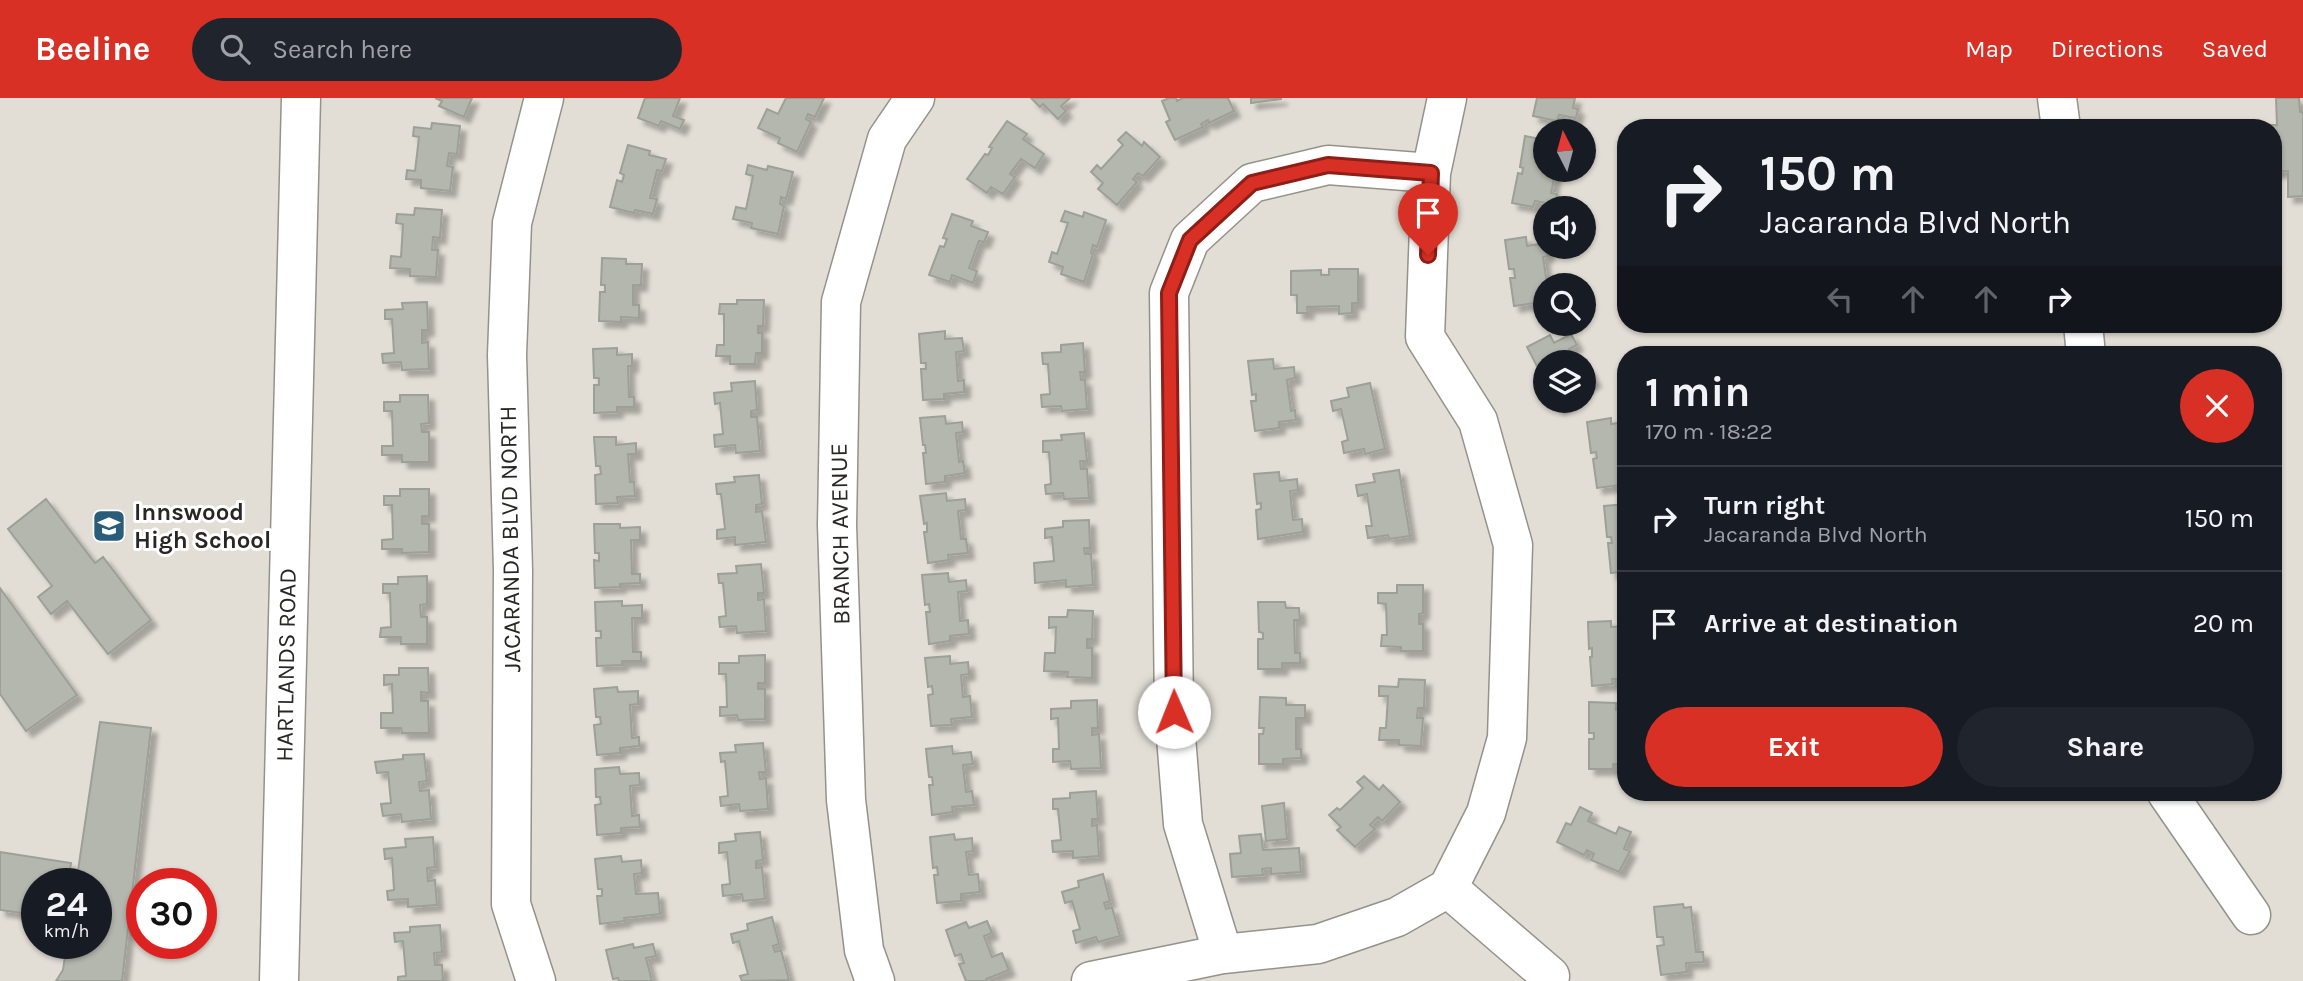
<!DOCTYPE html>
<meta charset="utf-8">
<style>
body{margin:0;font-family:Karla,sans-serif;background:#20242c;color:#f1f3f6;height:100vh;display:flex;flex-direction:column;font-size:26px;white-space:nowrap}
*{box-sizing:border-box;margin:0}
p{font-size:23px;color:#9ea1a6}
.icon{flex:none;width:38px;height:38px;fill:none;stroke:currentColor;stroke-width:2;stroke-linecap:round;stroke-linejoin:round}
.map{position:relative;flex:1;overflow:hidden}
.details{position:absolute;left:1617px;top:248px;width:665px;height:455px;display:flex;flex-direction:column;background:#171b24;border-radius:28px;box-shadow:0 2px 5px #0004}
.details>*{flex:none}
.guide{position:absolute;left:1617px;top:21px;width:665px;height:214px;border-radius:28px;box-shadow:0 2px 5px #0004;background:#171b24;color:#f1f3f6;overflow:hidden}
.needle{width:46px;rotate:354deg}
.controls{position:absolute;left:1533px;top:21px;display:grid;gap:14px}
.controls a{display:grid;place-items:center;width:63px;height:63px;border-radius:50%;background:#171b24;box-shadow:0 2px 5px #0004;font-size:35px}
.speed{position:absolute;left:21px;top:770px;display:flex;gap:14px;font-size:35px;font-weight:700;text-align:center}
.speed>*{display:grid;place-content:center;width:91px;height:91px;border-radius:50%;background:#171b24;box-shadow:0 2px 5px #0004;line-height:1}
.speed small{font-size:18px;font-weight:400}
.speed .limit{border:10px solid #d22;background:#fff;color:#111}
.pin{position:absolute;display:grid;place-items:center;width:60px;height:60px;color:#fff;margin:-72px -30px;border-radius:50% 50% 50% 0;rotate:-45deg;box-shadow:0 0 7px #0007}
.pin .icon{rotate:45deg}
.me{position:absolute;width:77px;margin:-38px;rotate:359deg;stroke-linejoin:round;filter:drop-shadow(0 0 5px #0008)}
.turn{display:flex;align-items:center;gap:24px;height:147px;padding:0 28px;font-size:32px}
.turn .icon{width:91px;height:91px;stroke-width:2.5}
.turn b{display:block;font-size:49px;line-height:60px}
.lanes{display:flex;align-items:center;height:66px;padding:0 28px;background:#0003;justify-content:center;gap:35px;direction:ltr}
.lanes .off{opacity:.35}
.round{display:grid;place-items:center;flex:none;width:74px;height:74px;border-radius:37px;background:#20242c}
.summary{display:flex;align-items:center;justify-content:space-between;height:119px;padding:0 28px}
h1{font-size:42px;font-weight:700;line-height:52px}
.primary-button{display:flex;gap:14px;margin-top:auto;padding:14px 28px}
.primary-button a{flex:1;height:80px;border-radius:42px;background:#d93025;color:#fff;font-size:28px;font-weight:700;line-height:80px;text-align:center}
.primary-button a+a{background:#20242c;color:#f1f3f6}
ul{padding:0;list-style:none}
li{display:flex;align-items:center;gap:21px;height:105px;padding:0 28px;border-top:2px solid #363941}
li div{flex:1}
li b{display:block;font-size:26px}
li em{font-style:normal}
header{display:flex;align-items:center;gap:42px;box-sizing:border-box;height:98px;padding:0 35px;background:#d93025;color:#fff}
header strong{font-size:33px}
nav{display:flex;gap:38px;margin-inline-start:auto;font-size:24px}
.search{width:490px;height:63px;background:#20242c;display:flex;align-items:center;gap:18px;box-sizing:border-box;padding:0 24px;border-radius:38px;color:#9ea1a6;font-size:26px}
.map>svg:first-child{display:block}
</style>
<header>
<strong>Beeline</strong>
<div class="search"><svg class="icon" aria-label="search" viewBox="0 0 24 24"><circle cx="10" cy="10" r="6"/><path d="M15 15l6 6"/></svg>Search here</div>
<nav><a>Map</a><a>Directions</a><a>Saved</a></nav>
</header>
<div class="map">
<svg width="2303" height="883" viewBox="0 0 2303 883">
<defs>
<filter id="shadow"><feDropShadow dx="6" dy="6" stdDeviation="2" flood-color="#0004"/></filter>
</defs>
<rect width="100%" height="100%" fill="#e2ded5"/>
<path fill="#b4b7ad" stroke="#9da097" stroke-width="2" filter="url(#shadow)" d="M435 0H472L464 19 439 8 442 3Z
M645 0H680L673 18 684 22 680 31 661 23 659 28 638 20Z
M786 0H824L815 19 808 16 806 21 811 24 797 54 778 45 780 40 758 30 767 11 778 16Z
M1031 0H1070L1061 8 1066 13 1058 21 1043 6 1040 9Z
M1169 0H1176L1177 3 1183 0H1228L1234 13 1209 25 1208 22 1201 26 1203 29 1175 42 1166 24 1170 22 1162 3Z
M1251 0H1281V1L1251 5Z
M1537 0H1575L1573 10 1578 11 1576 20 1559 17 1557 23 1533 18Z
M2276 0H2299L2300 14H2303V98L2288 99V73L2273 74V30H2261V27H2277Z
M1007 23 1027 36 1023 41 1044 56 1035 70 1021 61 1010 76 1015 79 1003 96 991 89 987 95 967 81 985 56 988 57 992 50 989 49Z
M432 25 460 28 457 56 449 55 447 68 453 69 450 93 421 90V82L406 81 407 72 415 73 419 39 413 38 414 29 431 31Z
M1126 34 1142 48 1144 44 1160 59 1143 78 1138 75 1133 81 1137 84 1117 107 1098 91 1103 85 1091 74 1097 67 1101 71 1123 47 1118 42Z
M1525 38 1545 42V72H1556L1551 95 1557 96 1555 107 1535 103 1533 109 1512 105 1518 75 1522 76 1523 70 1520 69Z
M628 47 650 53 649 57 666 61 662 73 657 72 650 100 657 101 653 116 635 112 634 115 610 109 617 82 622 84 624 77 620 75Z
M748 67 767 72 768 68 793 74 786 101 781 99 780 106 784 108 778 136 751 130 752 125 733 121 736 109 746 111 753 78 746 76Z
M415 110 442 112 440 140 433 139 432 152H438L436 179 410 178V171L390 170 391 158 401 159 403 126 396 125 397 116 414 117Z
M1065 113 1083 119 1084 114 1106 122 1097 149 1093 147 1091 155 1093 156 1084 184 1061 176 1063 169 1049 164 1052 154 1057 156 1068 125 1061 123Z
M952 116 973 123 971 128 988 134 984 144 979 143 969 170 977 173 973 185 952 177 950 184 929 177 940 148 944 149 947 141 943 140Z
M1526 139 1527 148 1545 145 1548 158 1543 159 1547 186 1555 184 1556 187H1545V198L1535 200V205L1514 208 1510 180H1515L1514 171H1509L1505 142Z
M602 160 626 161V166H642L641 187H633V207H639V220L621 219V224L599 223 600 194H605V187H601Z
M1329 171H1358V205H1352V215L1339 216V208L1307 209 1308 215H1297V197H1291V173L1321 172V177H1329Z
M737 202H764L763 228H758V235H762V255H756L755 266H730V258H716L717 247H724V216H719L720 206H737Z
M427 204 428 232H422V245L428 244 429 271 402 272 401 264 383 265 382 256 394 255 392 221H385V212L403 211 402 205Z
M945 233V241L962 240 964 253 956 254 958 283 964 282V294L944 296V301L923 302 921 271H926V265H921L919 236Z
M1571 236 1577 247 1569 251 1576 264H1545V274L1541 276 1527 249 1550 237 1554 245Z
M1083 245 1085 274H1080L1081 282H1085L1087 311 1062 313 1061 308 1042 309 1041 297 1050 296 1048 266H1043L1042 255 1061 254V247Z
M617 250V257L632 256V268H628L629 299H634V309H617V314L594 315V287H599V280H594L593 251Z
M1273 261 1274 271 1294 269 1295 280 1287 282 1291 313 1295 312 1296 322 1279 324V330L1255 333 1251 303H1256V296L1252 297 1248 263Z
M1588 270 1595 283 1584 289V272Z
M755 283 757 312 751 313V319H757L760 353 736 355 735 347 715 349 714 337 723 336 720 305 715 306 714 295 732 293 731 285Z
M1370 285 1385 351 1365 356 1364 351 1344 355 1342 344 1348 342 1341 311 1333 313 1331 303 1349 299 1347 290Z
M400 297H428L429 325 421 326 422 334H429V364H402V357H382V348H393L392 313H384V304H400Z
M1554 303H1571L1558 310Z
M945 318 946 326 962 324 963 334 956 335 959 364 963 363 965 375 945 378V384L926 386 923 355H926L925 347H923L920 320Z
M1611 320V326L1626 324V381L1620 382 1621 387 1597 390 1593 361 1597 360 1596 354 1591 355 1587 324Z
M1084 335 1087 363H1080L1081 371H1087L1089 400 1064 401 1063 395 1046 396 1045 387 1051 386 1049 354H1043V343L1062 342 1061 337Z
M594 339H616V347L636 345V356H628L630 384H634L635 398 617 399 618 405 596 406 595 377 601 376 600 368H596Z
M1399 372 1410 438 1389 441 1388 437 1368 440 1366 428H1372L1367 396 1358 398 1356 387 1375 384 1373 376Z
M1279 374 1280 383 1297 381 1298 392 1290 393 1293 422 1302 421 1303 434 1258 441 1256 412 1261 411V405L1257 406 1254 376Z
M759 377 762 406 756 407V414L762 413 766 444 735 447V439L717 441V432L725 431 721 396H717L716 386 735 384 734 379Z
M400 391H429V418H422V426H429V454L402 455V451H382V442L393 441 392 407H384V398H400Z
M946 395 947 403 965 401 966 412 958 413 961 441H966L968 455 948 457 949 462 928 465 924 434H927V425L924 426 920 398Z
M46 401 95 465 103 459 151 522 108 556 67 503 51 516 38 499 52 488 8 431Z
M1626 406V473L1611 475 1608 445H1612L1611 439H1607L1604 408Z
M1089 422 1090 450H1084L1085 456H1091L1093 487 1066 489V482L1035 485 1034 465 1054 463 1052 439 1045 440V431L1063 429V423Z
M594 426H620V430L640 429V442H631L632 476H640V485L620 486V489L595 490 594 462 599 463V455H595Z
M761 466 764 495H758V502L764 501 766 533 737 535 736 528 720 529 719 519 726 518 723 485H719L718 476 737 475 736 468Z
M948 475 949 484 966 482 967 493 958 494 960 523 968 522 969 536 950 538V543L929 546 926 514H930L929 506 925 507 922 477Z
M427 478V506L420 507 421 519H427V546H401V539H380L381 530 391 529 390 495H383V486H398V479Z
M1397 487H1423V515L1419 516V526H1423V553H1401V549L1381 548 1382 537H1387L1386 506 1378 505V495H1397Z
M0 490 77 597 26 633 0 596Z
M622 503V508L642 507V520H632L633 554H641V563H622V567L597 568 596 540H601V533H596L595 504Z
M1258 504H1285L1286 510H1299L1300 522H1294L1295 555H1300V565H1282V571H1258V541H1263V535L1259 534Z
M1068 512 1093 513 1092 541H1087V550H1092V580L1067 579 1068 574 1044 573 1045 555H1055L1056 529 1049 530V519H1067Z
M1611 523V529L1626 528V539H1623L1626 581H1612L1613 586 1592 588 1590 559H1592V550L1589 551 1588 524Z
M765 557V585H758V591H765V621L738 622 737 617 720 618V609H727L726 576H719V565H739V558Z
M950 558V566L968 564 969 576 961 577 963 599 970 598 972 619 951 621 952 627 931 628 928 597 933 596 932 588 928 589 925 560Z
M399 570H428L429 595 421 594V603H428L429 635H402L401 630H381V615H393L392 586 384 587V577H399Z
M1399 581 1425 582 1424 610H1418L1417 620H1423L1421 648 1399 647V642H1379L1380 630H1386L1388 598H1379V588L1398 589Z
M617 589 618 594 638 593V606L630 607 632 640 639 639V648L620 650V655L597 657 594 627 601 626 600 619H596L594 591Z
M1260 599 1286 600V607H1305V620H1296V651H1301V660L1283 661V666H1259V636H1263L1264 630H1259Z
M1097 602 1098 630H1092V637L1099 636 1101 670 1071 671 1070 663 1053 664V651H1059L1058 620 1051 621V611L1071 610V603Z
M1589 604 1616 605V612H1626V666H1613V671H1589V641H1594V635H1589Z
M100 624 151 630 122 883H56L63 872 67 845H96V786H76Z
M763 645 766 674H759L760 681 766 680 768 711 740 713 739 706 721 708 720 699 728 698 725 663 721 664 720 655 736 654 735 647Z
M952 648 953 656 971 654 973 666 963 667 966 694 972 693 974 707 952 709 953 714 932 717 929 687H933L932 679H929L926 651Z
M424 656 427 683 419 684 420 693 429 692 431 721 402 724 401 716 383 718 381 706 391 705 388 674 377 675 375 664 403 661V657Z
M619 669 620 676 639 675 640 687 630 688 632 718 639 717 640 729 621 730V735L597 737 595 707 601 706 600 699H596L595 671Z
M1364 678 1379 692 1383 687 1400 704 1382 723 1378 719 1370 727 1375 731 1355 749 1337 732 1341 729 1329 717 1337 710 1340 712 1363 690 1357 684Z
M1096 693 1098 721H1092V728L1097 727 1099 758 1073 760V753L1053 754 1052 743 1061 742 1058 711H1053V701L1070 700V695Z
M1284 705 1287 741 1266 743 1262 708Z
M1580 709 1592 715 1588 723 1616 736 1619 729 1631 734 1624 751 1630 753 1619 774 1591 762 1594 756 1587 752 1584 757 1557 744 1566 725 1571 727Z
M760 734 763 762 756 763V770L762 769 765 801 743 803 742 796 723 798 722 787 730 786 727 754 719 755V745L736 743 735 736Z
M954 736 955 742 972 740 973 753 966 754 969 777 978 776 980 794 961 796V803L937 805 934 777H938L937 769 933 770 930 739Z
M1261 736 1263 752 1299 750 1301 774 1271 776V770L1262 771 1263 777 1232 779 1230 756 1241 755 1239 738Z
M433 739 435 769 427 770 428 783 435 782 437 807 408 809V801L388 802 387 793 394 792 392 760 385 761 384 751 406 749 405 741Z
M0 754 71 765 68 786H37V817L0 812Z
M621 758 622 764 641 762 642 775 634 776 636 796 658 795 660 816 624 820 625 823 600 826 597 798H602V791H598L595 761Z
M1103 776 1110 803 1104 805 1106 811 1112 809 1120 838 1098 844 1096 839 1076 845 1073 833 1080 831 1072 803 1065 805 1062 794 1079 789 1078 783Z
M1683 806 1684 810 1691 809 1696 854H1703L1704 864 1686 865 1687 874 1661 877 1657 848 1664 847 1663 839H1657L1654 809Z
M772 819 779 846 773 848 775 854 781 852 789 882 742 883 740 878 748 876 739 843 733 845 731 836 748 832 747 826Z
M987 823 992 835 984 838 992 859 1002 855 1009 872 986 881 987 883H966L959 866 964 865 961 856 955 858 946 832 966 824 969 830Z
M440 827 442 854 434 855 435 867H442L443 883H398V879L406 878 403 843 395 844 394 835 410 834V829Z
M633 846 634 850 653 846 656 858 646 860 652 883H619L618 880 613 881 606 852Z"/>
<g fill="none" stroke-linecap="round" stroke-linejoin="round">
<defs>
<path id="street" d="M2057 0 2061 30
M2083 226 2086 257
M2167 695 2251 817
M1448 790 1550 878
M1223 856 1183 726 1174 614 1169 195 1190 142 1252 85 1328 67 1431 75
M279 883 301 0
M536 883 511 806 513 472 507 257 512 125 544 0
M875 883 864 852 846 702 837 427 841 204 887 41 915 0
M1091 883 1223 856 1318 846 1397 819 1448 790 1486 715 1507 640 1513 447 1478 323 1425 239 1431 75 1447 0"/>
</defs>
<use href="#street" stroke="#959289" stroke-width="41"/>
<use href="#street" stroke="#fff" stroke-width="38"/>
</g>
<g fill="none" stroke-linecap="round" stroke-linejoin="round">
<defs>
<path id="route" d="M1174 614 1169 195 1190 142 1252 85 1328 67 1431 75 1428 157"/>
</defs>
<use href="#route" stroke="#8d1f18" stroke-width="18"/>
<use href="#route" stroke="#d93025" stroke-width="12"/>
</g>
<defs>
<symbol id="school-square" viewBox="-11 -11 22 22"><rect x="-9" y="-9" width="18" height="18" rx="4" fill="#2a5d7a" stroke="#fff"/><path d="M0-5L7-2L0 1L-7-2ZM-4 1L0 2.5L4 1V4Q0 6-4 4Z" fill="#fff"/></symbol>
</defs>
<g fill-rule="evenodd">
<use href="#school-square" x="90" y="409" width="38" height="38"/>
</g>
<g text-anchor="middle" stroke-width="6" stroke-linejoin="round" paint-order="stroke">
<g font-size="24" font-weight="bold" fill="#282723" stroke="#fff" text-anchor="start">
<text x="134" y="422">Innswood<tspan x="134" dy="28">High School</tspan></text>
</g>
<g font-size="24" fill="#282723" stroke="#fff">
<text transform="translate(840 436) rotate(-91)" y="8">BRANCH AVENUE</text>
<text transform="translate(510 441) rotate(-91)" y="8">JACARANDA BLVD NORTH</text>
<text transform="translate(286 567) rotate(-89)" y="8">HARTLANDS ROAD</text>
</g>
</g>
</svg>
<div class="controls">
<a><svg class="needle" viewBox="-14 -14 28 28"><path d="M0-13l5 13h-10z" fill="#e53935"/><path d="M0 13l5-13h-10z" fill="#9ea1a6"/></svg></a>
<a><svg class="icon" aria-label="sound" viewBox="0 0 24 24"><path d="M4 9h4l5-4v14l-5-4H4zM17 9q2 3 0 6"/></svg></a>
<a><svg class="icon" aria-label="search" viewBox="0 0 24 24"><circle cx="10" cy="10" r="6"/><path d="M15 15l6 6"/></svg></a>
<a><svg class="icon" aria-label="layers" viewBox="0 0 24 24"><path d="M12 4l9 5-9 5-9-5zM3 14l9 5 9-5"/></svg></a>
</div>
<div class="speed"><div>24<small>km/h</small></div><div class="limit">30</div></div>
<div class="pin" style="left:1428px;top:157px;background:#d93025"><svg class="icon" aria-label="arrive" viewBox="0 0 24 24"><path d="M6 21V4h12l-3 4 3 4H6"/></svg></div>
<svg class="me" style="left:1174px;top:614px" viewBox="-20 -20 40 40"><circle r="19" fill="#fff"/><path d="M0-13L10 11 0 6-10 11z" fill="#d93025"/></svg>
<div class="guide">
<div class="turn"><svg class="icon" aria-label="right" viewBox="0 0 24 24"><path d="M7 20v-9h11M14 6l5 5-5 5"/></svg><div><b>150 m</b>Jacaranda Blvd North</div></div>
<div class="lanes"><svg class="icon off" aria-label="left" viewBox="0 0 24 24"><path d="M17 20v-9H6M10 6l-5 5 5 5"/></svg><svg class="icon off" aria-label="ahead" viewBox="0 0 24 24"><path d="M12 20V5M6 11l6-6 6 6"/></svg><svg class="icon off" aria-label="ahead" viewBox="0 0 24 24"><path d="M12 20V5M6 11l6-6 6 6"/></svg><svg class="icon" aria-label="right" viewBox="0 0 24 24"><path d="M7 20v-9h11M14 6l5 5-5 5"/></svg></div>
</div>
<section class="details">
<div class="summary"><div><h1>1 min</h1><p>170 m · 18:22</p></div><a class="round" style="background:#d93025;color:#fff"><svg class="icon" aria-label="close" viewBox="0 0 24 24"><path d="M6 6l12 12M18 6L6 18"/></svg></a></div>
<ul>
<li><svg class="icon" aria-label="right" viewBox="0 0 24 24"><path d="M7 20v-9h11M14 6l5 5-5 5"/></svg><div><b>Turn right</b><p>Jacaranda Blvd North</p></div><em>150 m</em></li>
<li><svg class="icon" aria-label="arrive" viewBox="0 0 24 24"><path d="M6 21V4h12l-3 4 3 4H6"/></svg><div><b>Arrive at destination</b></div><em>20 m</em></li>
</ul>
<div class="primary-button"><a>Exit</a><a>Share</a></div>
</section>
</div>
